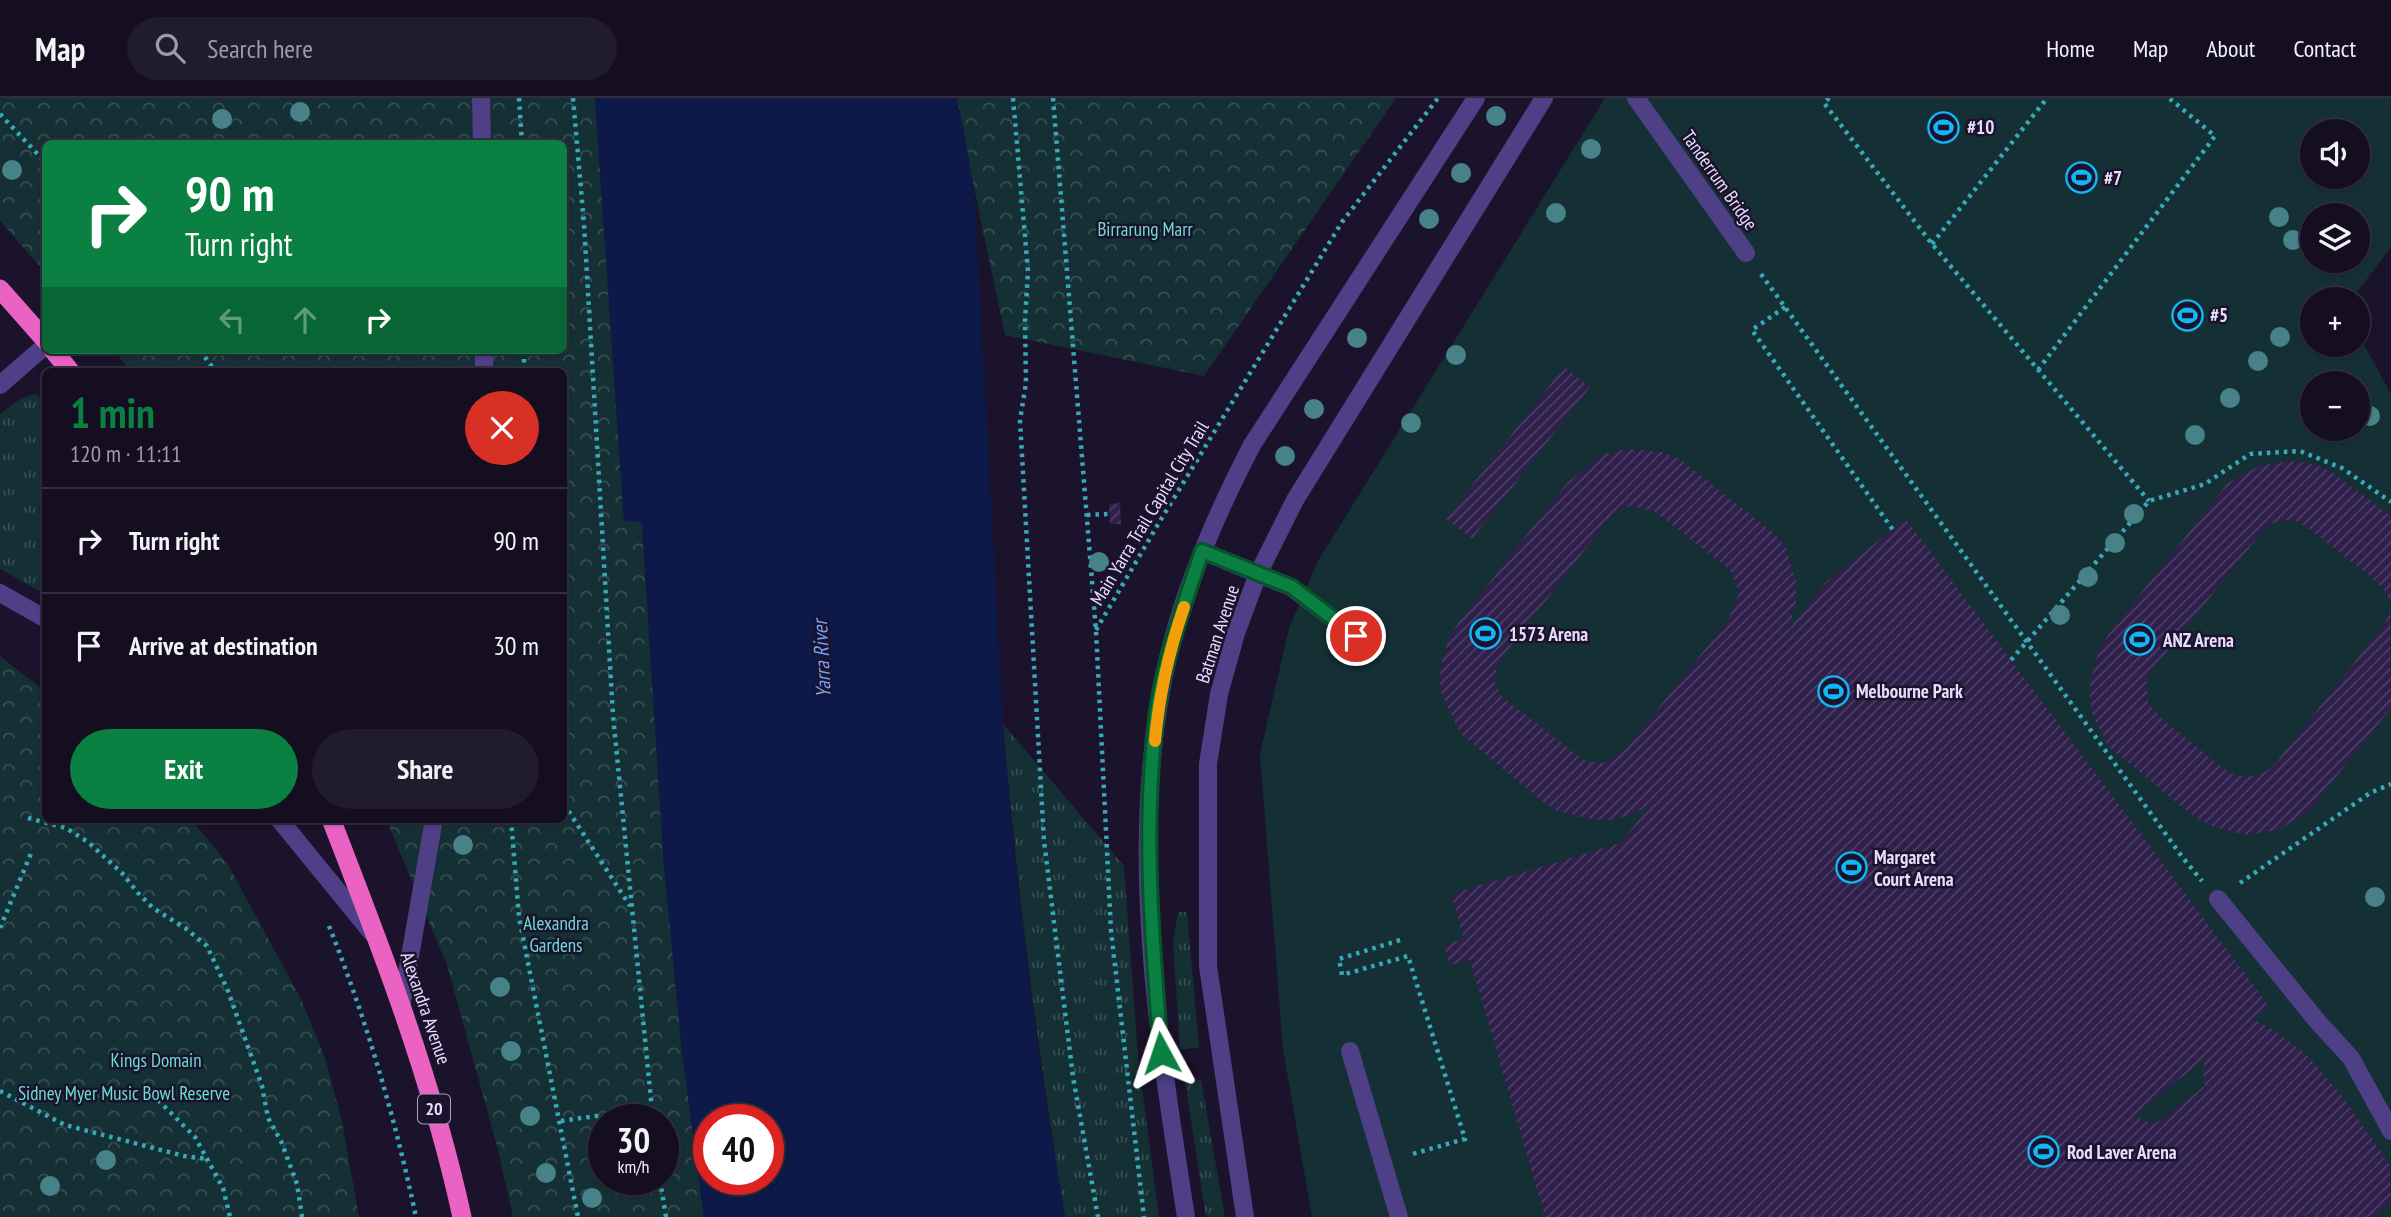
<!DOCTYPE html>
<meta charset="utf-8">
<style>
body{margin:0;font-family:"PT Sans Narrow",sans-serif;background:#211c2d;color:#f1f3f6;height:100vh;display:flex;flex-direction:column;font-size:26px;white-space:nowrap}
*{box-sizing:border-box;margin:0}
p{font-size:23px;color:#9d9ca5}
.icon{flex:none;width:38px;height:38px;fill:none;stroke:currentColor;stroke-width:2;stroke-linecap:round;stroke-linejoin:round}
.map{position:relative;flex:1;overflow:hidden}
.drawer{position:absolute;left:42px;top:270px;width:525px;height:455px;display:flex;flex-direction:column;background:#140e20;border-radius:10px;box-shadow:0 2px 5px #0004,0 0 0 2px #332e3e}
.drawer>*{flex:none}
.hud{position:absolute;left:42px;top:42px;width:525px;height:214px;border-radius:10px;box-shadow:0 2px 5px #0004,0 0 0 2px #332e3e;background:#0b8043;color:#fff;overflow:hidden}
.tools{position:absolute;left:2300px;top:21px;display:grid;gap:14px}
.tools a{display:grid;place-items:center;width:70px;height:70px;border-radius:50%;background:#140e20;box-shadow:0 2px 5px #0004,0 0 0 2px #332e3e;font-size:35px}
.speed{position:absolute;left:588px;top:1006px;display:flex;gap:14px;font-size:35px;font-weight:700;text-align:center}
.speed>*{display:grid;place-content:center;width:91px;height:91px;border-radius:50%;background:#140e20;box-shadow:0 2px 5px #0004,0 0 0 2px #332e3e;line-height:1}
.speed small{font-size:18px;font-weight:400}
.speed .limit{border:10px solid #d22;background:#fff;color:#111}
.pin{position:absolute;display:grid;place-items:center;width:60px;height:60px;color:#fff;margin:-30px;border:4px solid #fff;border-radius:50%;box-shadow:0 2px 7px #0007}
.me{position:absolute;width:77px;margin:-38px;rotate:355deg;stroke-linejoin:round;filter:drop-shadow(0 0 5px #0008)}
.turn{display:flex;align-items:center;gap:24px;height:147px;padding:0 28px;font-size:32px}
.turn .icon{width:91px;height:91px;stroke-width:2.5}
.turn b{display:block;font-size:49px;line-height:60px}
.lanes{display:flex;align-items:center;height:66px;padding:0 28px;background:#0003;justify-content:center;gap:35px;direction:ltr}
.lanes .off{opacity:.35}
.round{display:grid;place-items:center;flex:none;width:74px;height:74px;border-radius:37px;background:#211c2d}
.overview{display:flex;align-items:center;justify-content:space-between;height:119px;padding:0 28px}
h1{font-size:42px;font-weight:600;line-height:52px;color:#0b8043}
.action{display:flex;gap:14px;margin-top:auto;padding:14px 28px}
.action a{flex:1;height:80px;border-radius:42px;background:#0b8043;color:#fff;font-size:28px;font-weight:600;line-height:80px;text-align:center}
.action a+a{background:#211c2d;color:#f1f3f6}
ul{padding:0;list-style:none}
li{display:flex;align-items:center;gap:21px;height:105px;padding:0 28px;border-top:2px solid #332e3e}
li div{flex:1}
li b{display:block;font-size:26px}
li em{font-style:normal}
header{display:flex;align-items:center;gap:42px;box-sizing:border-box;height:98px;padding:0 35px;background:#140e20;border-bottom:2px solid #332e3e}
header strong{font-size:33px}
nav{display:flex;gap:38px;margin-inline-start:auto;font-size:24px}
.search{width:490px;height:63px;background:#211c2d;display:flex;align-items:center;gap:18px;box-sizing:border-box;padding:0 24px;border-radius:38px;color:#9d9ca5;font-size:26px}
.map>svg:first-child{display:block}
</style>
<header>
<strong>Map</strong>
<div class="search"><svg class="icon" aria-label="search" viewBox="0 0 24 24"><circle cx="10" cy="10" r="6"/><path d="M15 15l6 6"/></svg>Search here</div>
<nav><a>Home</a><a>Map</a><a>About</a><a>Contact</a></nav>
</header>
<div class="map">
<svg width="2391" height="1119" viewBox="0 0 2391 1119">
<defs>
<pattern id="grass-tufts" width="24" height="20" patternUnits="userSpaceOnUse" patternTransform="scale(1.75)"><rect width="24" height="20" fill="#153034"/><path d="M3 7l-1-3M5 7V3M7 7l1-3M15 17l-1-3M17 17v-4M19 17l1-3" fill="none" stroke="#374e52"/></pattern>
<pattern id="park-crowns" width="20" height="18" patternUnits="userSpaceOnUse" patternTransform="scale(1.75)"><rect width="20" height="18" fill="#153034"/><path d="M2 6a3 3 0 1 1 6 0M12 15a3 3 0 1 1 6 0" fill="none" stroke="#374e52"/></pattern>
<pattern id="building-hatch" width="6" height="6" patternUnits="userSpaceOnUse" patternTransform="scale(1.75)"><rect width="6" height="6" fill="#2f1f4b"/><path d="M-1 1l2-2M0 6l6-6M5 7l2-2" fill="none" stroke="#4d3f66"/></pattern>
</defs>
<rect width="100%" height="100%" fill="#1b122b"/>
<path fill="url(#grass-tufts)" d="M34 296 45 301V496L0 471V316L19 302Z
M1003 626 1124 768 1138 960 1159 1119H1065C1038 955 1017 791 1003 626Z
M1178 814H1187L1199 950 1180 951 1173 845Z
M1201 982 1225 1119H1206L1185 983Z"/>
<path fill="url(#park-crowns)" fill-rule="evenodd" d="M0 0H595L624 422 642 424 664 768 682 953 704 1119H513L498 1052 447 867 386 721H564V273H130L114 252H564V46H46L45 174 0 123ZM604 1022H663V1082H604Z
M957 0H1396L1204 278 1005 237 974 90Z
M0 558 45 593 46 721H191L227 765 301 901 325 960 342 1023 359 1119H0Z"/>
<path fill="#153034" fill-rule="evenodd" d="M1605 0H2391V149L2352 201H2312V247H2357V234L2391 296V1119H1312L1283 951 1260 656 1289 530 1318 463ZM2312 33H2357V79H2312ZM2312 117H2357V163H2312ZM2312 285H2357V331H2312Z"/>
<path fill="#0d1948" fill-rule="evenodd" d="M595 0H957L974 90 1003 626 1014 755 1040 967 1065 1119H704L682 953 664 768 642 424 624 423ZM768 1022V1082H709V1022Z"/>
<path fill="url(#building-hatch)" fill-rule="evenodd" d="M1564 269 1590 289 1472 441 1446 421Z
M1627 351 1662 354 1681 362 1776 437 1786 450 1796 484V503L1788 533 1826 484 1906 421 2269 908 2253 921 2275 933 2307 957 2342 998 2389 1066 2391 1102 2375 1119H2311L2307 1116 2305 1119H1545L1470 862 1450 867 1444 847 1464 841 1451 796 1621 745 1649 708 1627 718 1608 722H1594L1558 713 1543 704 1461 636 1444 602 1440 590V571L1449 539 1459 524 1567 385 1594 363 1606 356ZM1631 408 1654 413 1724 467 1732 475 1739 495 1728 522 1627 650 1608 664 1599 665 1586 663 1577 657 1501 598 1494 582 1497 568 1504 557 1610 419 1620 411ZM2205 960 2203 973 2205 988 2155 1026 2134 1018Z
M2295 363 2316 367 2330 373 2391 418V505L2384 492 2376 483 2308 430 2296 423 2284 422 2271 426 2261 435 2152 572 2146 583 2148 605 2161 620 2228 674 2237 678H2257L2267 673 2276 665 2382 529 2388 519 2390 508 2391 610 2308 714 2278 732 2244 737 2209 727 2192 717 2109 649 2093 618 2090 602V583L2100 550 2110 534 2228 385 2261 367Z
M1120 405 1121 426H1110L1109 406Z"/>
<g fill="none" stroke-linecap="round" stroke-linejoin="round">
<path stroke="#36aab9" stroke-width="4.5" stroke-dasharray="3.5 5" stroke-linecap="butt" d="M519 0 522 46
M573 0 584 126 613 618 653 1022
M1013 0 1028 173 1025 223 1026 285 1020 322 1044 743 1073 979 1098 1119
M1053 0 1096 533 1111 833 1144 1119
M1829 0 1824 5 1932 146 2149 403
M0 16 46 65
M1932 146 2047 0
M1761 176 2183 760 2202 783
M1785 209 1752 232 1893 432
M200 252 215 273
M2038 272 2215 38 2169 0
M524 273V252
M1087 417 1109 416
M1096 532 1160 423 1342 124 1438 0
M2011 562 2149 403 2205 386 2250 356 2300 353 2342 370 2391 404
M564 706 630 808
M28 720 66 730 88 744 122 775 138 795 153 810 185 830 207 848 228 893 262 988 268 1020 281 1043 297 1086 302 1119
M511 721 519 819 578 1119
M2240 785 2370 695 2391 686
M329 828C367 923 395 1020 416 1119
M0 830 32 753
M1400 842 1339 861 1342 877 1408 858 1465 1041 1409 1057
M0 993 65 1027 184 1058 207 1061
M158 1002 195 1039 223 1090 230 1119
M561 1023 652 1010
M660 1082 666 1119"/>
<path stroke="#4e3f87" stroke-width="18" d="M1258 476 1291 489 1356 538
M1350 953 1399 1119"/>
<path stroke="#4e3f87" stroke-width="18" d="M1636 0 1746 155
M2218 801 2318 924 2351 960 2391 1033"/>
<path stroke="#4e3f87" stroke-width="18" d="M481 0 482 46
M484 273V252
M402 904 434 721"/>
<path stroke="#4e3f87" stroke-width="18" d="M0 287 46 247
M1202 453 1258 476
M0 495 46 521
M279 721 372 835
M1186 1119C1160 952 1132 780 1158 611 1172 518 1209 430 1252 347L1476 0
M1245 1119 1208 868V666L1219 596 1236 535 1258 476 1295 402 1544 0"/>
<path stroke="#ea62c2" stroke-width="19" d="M0 191 46 243
M53 252 70 273
M331 721C382 852 432 981 462 1119"/>
</g>
<g fill="#468288">
<circle cx="300" cy="14" r="10"/>
<circle cx="1496" cy="18" r="10"/>
<circle cx="222" cy="21" r="10"/>
<circle cx="1591" cy="51" r="10"/>
<circle cx="12" cy="72" r="10"/>
<circle cx="1461" cy="75" r="10"/>
<circle cx="1556" cy="115" r="10"/>
<circle cx="2279" cy="119" r="10"/>
<circle cx="1429" cy="121" r="10"/>
<circle cx="2293" cy="142" r="10"/>
<circle cx="2280" cy="239" r="10"/>
<circle cx="1357" cy="240" r="10"/>
<circle cx="1456" cy="257" r="10"/>
<circle cx="2258" cy="263" r="10"/>
<circle cx="2230" cy="300" r="10"/>
<circle cx="1314" cy="311" r="10"/>
<circle cx="2370" cy="318" r="10"/>
<circle cx="1411" cy="325" r="10"/>
<circle cx="2195" cy="337" r="10"/>
<circle cx="1285" cy="358" r="10"/>
<circle cx="2134" cy="416" r="10"/>
<circle cx="2115" cy="445" r="10"/>
<circle cx="1099" cy="464" r="10"/>
<circle cx="2088" cy="479" r="10"/>
<circle cx="2060" cy="517" r="10"/>
<circle cx="463" cy="747" r="10"/>
<circle cx="2375" cy="799" r="10"/>
<circle cx="500" cy="889" r="10"/>
<circle cx="511" cy="953" r="10"/>
<circle cx="530" cy="1018" r="10"/>
<circle cx="106" cy="1062" r="10"/>
<circle cx="546" cy="1075" r="10"/>
<circle cx="50" cy="1088" r="10"/>
<circle cx="592" cy="1100" r="10"/>
</g>
<g fill="none" stroke-linecap="round" stroke-linejoin="round">
<defs>
<path id="route" d="M1161 955C1152 841 1142 727 1157 613 1165 558 1185 505 1202 453L1292 489 1356 538"/>
</defs>
<use href="#route" stroke="#07532c" stroke-width="18"/>
<use href="#route" stroke="#0b8043" stroke-width="12"/>
<path stroke="#f59e0b" stroke-width="12" d="M1155 643C1159 597 1169 553 1184 509"/>
</g>
<defs>
<symbol id="stadium-ring" viewBox="-11 -11 22 22"><circle r="9.5" fill="#1b122b" stroke="#11b7f6" stroke-width="1.5"/><path d="M0-5a6.5 5 0 1 0 0 10a6.5 5 0 1 0 0-10ZM-3.5-1.8h7v3.6h-7Z" fill="#11b7f6"/></symbol>
</defs>
<g fill-rule="evenodd">
<use href="#stadium-ring" x="1926" y="12" width="35" height="35"/>
<use href="#stadium-ring" x="2064" y="62" width="35" height="35"/>
<use href="#stadium-ring" x="2170" y="200" width="35" height="35"/>
<use href="#stadium-ring" x="1468" y="518" width="35" height="35"/>
<use href="#stadium-ring" x="2122" y="524" width="35" height="35"/>
<use href="#stadium-ring" x="1816" y="576" width="35" height="35"/>
<use href="#stadium-ring" x="1834" y="752" width="35" height="35"/>
<use href="#stadium-ring" x="2026" y="1036" width="35" height="35"/>
</g>
<g text-anchor="middle" stroke-width="5" stroke-linejoin="round" paint-order="stroke">
<rect fill="#1b122b" stroke="#a9a0bf" stroke-width="2" x="418" y="996.5" width="32" height="29" rx="5"/>
<g font-size="18" font-weight="bold" fill="#e6ddfe">
<text x="434" y="1017">20</text>
</g>
<g font-size="19" font-weight="bold" fill="#e6ddfe" stroke="#1b122b" text-anchor="start">
<text x="1967" y="36">#10</text>
<text x="2104" y="87">#7</text>
<text x="2210" y="224">#5</text>
<text x="1509" y="543">1573 Arena</text>
<text x="2163" y="549">ANZ Arena</text>
<text x="1856" y="600">Melbourne Park</text>
<text x="1874" y="766">Margaret<tspan x="1874" dy="22">Court Arena</tspan></text>
<text x="2067" y="1061">Rod Laver Arena</text>
</g>
<g font-size="19" fill="#e6ddfe" stroke="#1b122b">
<text transform="translate(1720 82) rotate(55)" y="7">Tanderrum Bridge</text>
<text transform="translate(1149 415) rotate(-59)" y="7">Main Yarra Trail Capital City Trail</text>
<text transform="translate(1217 536) rotate(-72)" y="7">Batman Avenue</text>
<text transform="translate(426 910) rotate(71)" y="7">Alexandra Avenue</text>
</g>
<g font-size="19" fill="#6addd4" stroke="#1b122b">
<text x="1145" y="138">Birrarung Marr</text>
<text x="556" y="832">Alexandra<tspan x="556" dy="22">Gardens</tspan></text>
<text x="156" y="969">Kings Domain</text>
<text x="124" y="1002">Sidney Myer Music Bowl Reserve</text>
</g>
<g font-size="21" font-style="italic" fill="#6fa1fa" stroke="#1b122b">
<text transform="translate(822 561) rotate(-93)" y="7">Yarra River</text>
</g>
</g>
</svg>
<div class="tools">
<a><svg class="icon" aria-label="sound" viewBox="0 0 24 24"><path d="M4 9h4l5-4v14l-5-4H4zM17 9q2 3 0 6"/></svg></a>
<a><svg class="icon" aria-label="layers" viewBox="0 0 24 24"><path d="M12 4l9 5-9 5-9-5zM3 14l9 5 9-5"/></svg></a>
<a>+</a>
<a>−</a>
</div>
<div class="speed"><div>30<small>km/h</small></div><div class="limit">40</div></div>
<div class="pin" style="left:1356px;top:538px;background:#d93025"><svg class="icon" aria-label="arrive" viewBox="0 0 24 24"><path d="M6 21V4h12l-3 4 3 4H6"/></svg></div>
<svg class="me" style="left:1161px;top:955px" viewBox="-20 -20 40 40"><path d="M0-17L14 15 0 8-14 15z" fill="#0b8043" stroke="#fff" stroke-width="4"/></svg>
<div class="hud">
<div class="turn"><svg class="icon" aria-label="right" viewBox="0 0 24 24"><path d="M7 20v-9h11M14 6l5 5-5 5"/></svg><div><b>90 m</b>Turn right</div></div>
<div class="lanes"><svg class="icon off" aria-label="left" viewBox="0 0 24 24"><path d="M17 20v-9H6M10 6l-5 5 5 5"/></svg><svg class="icon off" aria-label="ahead" viewBox="0 0 24 24"><path d="M12 20V5M6 11l6-6 6 6"/></svg><svg class="icon" aria-label="right" viewBox="0 0 24 24"><path d="M7 20v-9h11M14 6l5 5-5 5"/></svg></div>
</div>
<section class="drawer">
<div class="overview"><div><h1>1 min</h1><p>120 m · 11:11</p></div><a class="round" style="background:#d93025;color:#fff"><svg class="icon" aria-label="close" viewBox="0 0 24 24"><path d="M6 6l12 12M18 6L6 18"/></svg></a></div>
<ul>
<li><svg class="icon" aria-label="right" viewBox="0 0 24 24"><path d="M7 20v-9h11M14 6l5 5-5 5"/></svg><div><b>Turn right</b></div><em>90 m</em></li>
<li><svg class="icon" aria-label="arrive" viewBox="0 0 24 24"><path d="M6 21V4h12l-3 4 3 4H6"/></svg><div><b>Arrive at destination</b></div><em>30 m</em></li>
</ul>
<div class="action"><a>Exit</a><a>Share</a></div>
</section>
</div>
